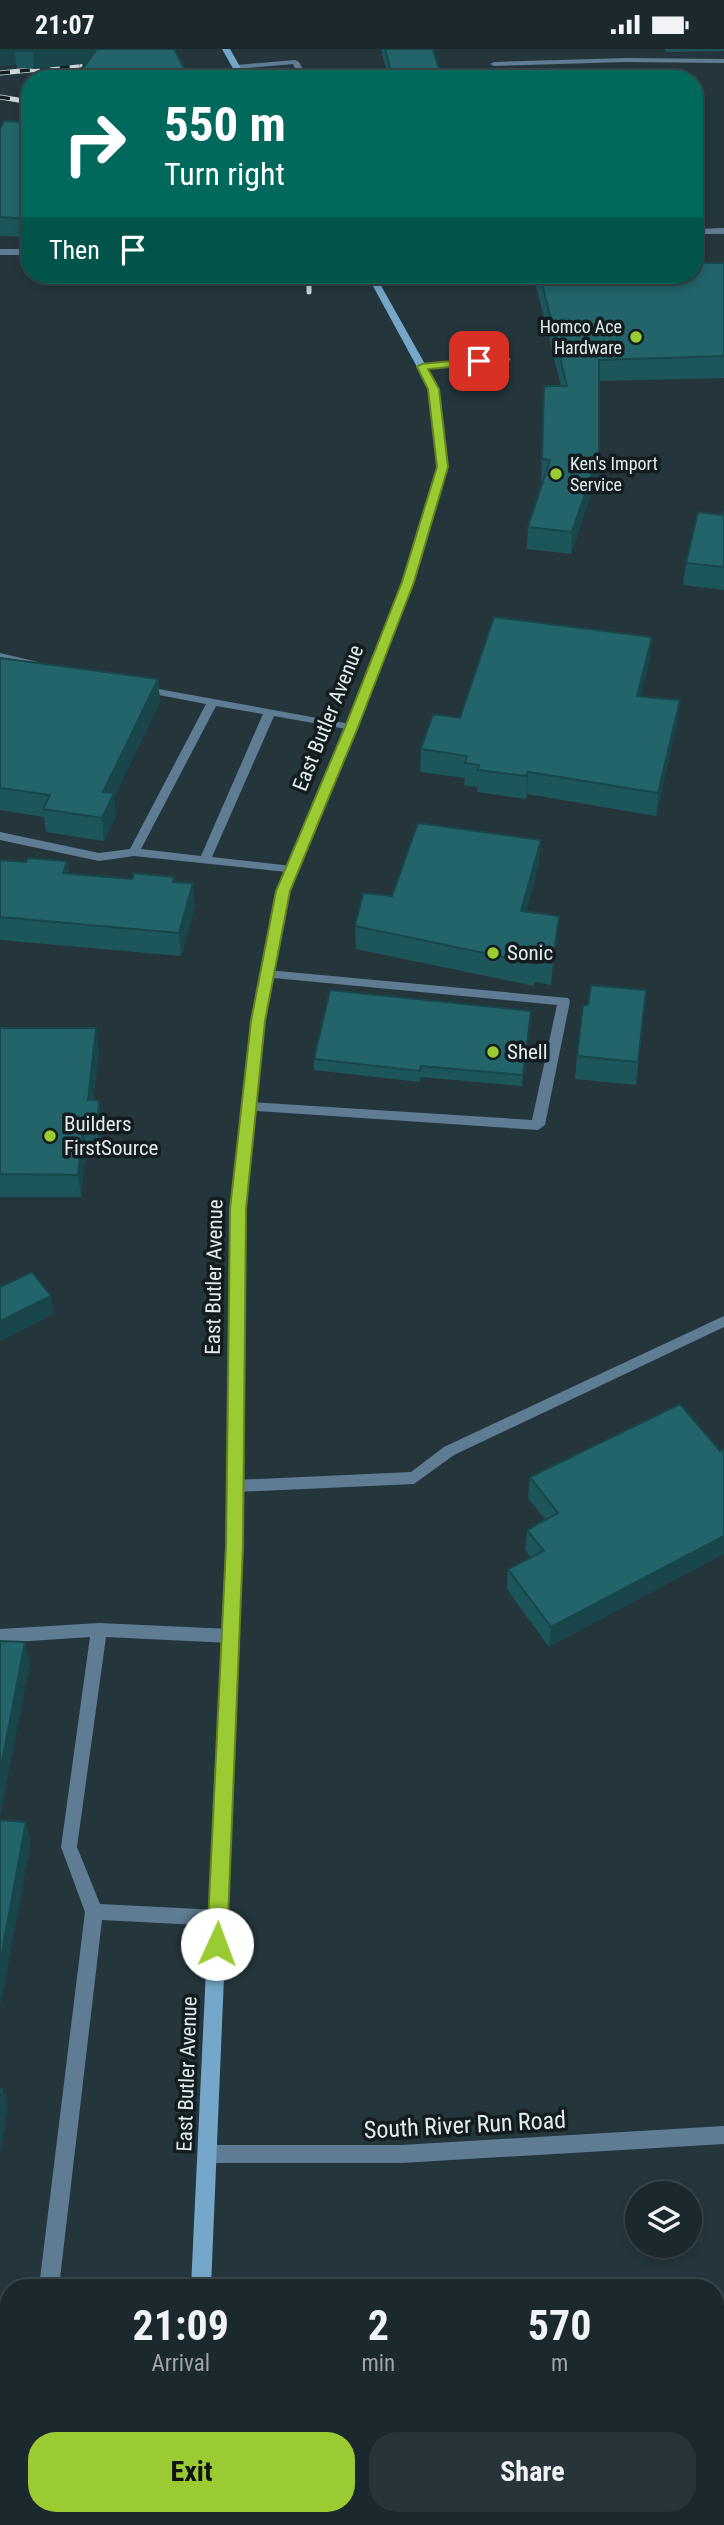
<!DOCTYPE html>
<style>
body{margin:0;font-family:"Roboto Condensed",sans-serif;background:#283439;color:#f1f3f6;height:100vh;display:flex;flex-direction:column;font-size:26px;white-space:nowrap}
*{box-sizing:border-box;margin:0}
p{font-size:23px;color:#a0a6aa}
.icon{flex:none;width:38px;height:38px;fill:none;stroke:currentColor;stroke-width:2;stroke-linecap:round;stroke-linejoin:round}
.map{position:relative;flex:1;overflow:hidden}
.drawer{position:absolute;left:0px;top:2230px;width:724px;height:247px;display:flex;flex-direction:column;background:#1b282d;border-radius:28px 28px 0 0;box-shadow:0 4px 10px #0003,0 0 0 2px #394449}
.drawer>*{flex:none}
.top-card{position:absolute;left:21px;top:21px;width:682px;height:214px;border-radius:28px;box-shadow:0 4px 10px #0003,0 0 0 2px #394449;background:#00695c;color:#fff;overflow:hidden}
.controls{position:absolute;left:625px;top:2132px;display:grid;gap:14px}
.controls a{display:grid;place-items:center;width:77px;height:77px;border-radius:50%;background:#1b282d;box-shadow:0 4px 10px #0003,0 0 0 2px #394449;font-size:35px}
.pin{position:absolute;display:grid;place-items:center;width:60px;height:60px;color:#fff;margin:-30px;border-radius:14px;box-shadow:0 4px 10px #0006}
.me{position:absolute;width:77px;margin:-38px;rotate:2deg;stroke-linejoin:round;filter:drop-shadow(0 0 5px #0008)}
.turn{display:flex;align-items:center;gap:24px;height:147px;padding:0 28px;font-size:32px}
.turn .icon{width:91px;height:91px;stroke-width:2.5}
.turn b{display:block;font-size:49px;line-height:60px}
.then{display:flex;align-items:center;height:66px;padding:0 28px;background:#0003;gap:14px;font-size:26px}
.eta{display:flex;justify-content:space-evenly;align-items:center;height:119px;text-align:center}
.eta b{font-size:42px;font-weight:700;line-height:49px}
.action{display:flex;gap:14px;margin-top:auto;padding:14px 28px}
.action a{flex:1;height:80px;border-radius:28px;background:#9bcb33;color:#111;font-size:28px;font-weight:700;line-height:80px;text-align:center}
.action a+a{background:#283439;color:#f1f3f6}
.status{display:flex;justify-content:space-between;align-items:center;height:49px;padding:0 35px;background:#1b282d;direction:ltr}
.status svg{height:19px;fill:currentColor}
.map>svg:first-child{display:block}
</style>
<div class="status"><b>21:07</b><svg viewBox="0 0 49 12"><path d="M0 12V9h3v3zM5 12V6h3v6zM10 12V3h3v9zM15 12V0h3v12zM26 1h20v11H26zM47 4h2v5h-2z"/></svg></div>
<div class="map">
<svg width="724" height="2476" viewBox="0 0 724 2476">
<rect width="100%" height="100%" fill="#24363c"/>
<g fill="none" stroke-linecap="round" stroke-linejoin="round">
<path fill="#5e7d94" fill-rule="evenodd" d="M626 9 724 10V14L626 13 494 17 490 15 494 13Z
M295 11 299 13 308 30H300L293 15 237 20 233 18 237 16Z
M0 200H30V206H0Z
M506 307 511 310 509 312 422 321 417 318 422 315Z
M0 604 38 613 39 615 34 618 0 610Z
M142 637 356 676V680L352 681 274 667 212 808 292 817 298 821 296 824 134 807 99 812 0 791V783L99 804 130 800 206 655 138 642V638ZM216 657 263 665 201 807 141 800Z
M267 921 568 949 570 952 545 1076 538 1081 244 1061 242 1058 249 1053 532 1071 557 956 263 928 261 925Z
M724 1267V1278L454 1406 414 1435 235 1443 230 1441 227 1437 230 1433 235 1431 411 1423 444 1398Z
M99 1574 230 1580 236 1582 238 1587 236 1592 230 1594 106 1588 77 1798 100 1855 218 1861 224 1863 227 1869 224 1875 218 1877 102 1871 59 2238H39L85 1863 61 1798 90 1588 0 1594V1580Z
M9 2257V2277L0 2281V2261Z"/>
<path fill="#5e7d94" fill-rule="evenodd" d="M724 179V185H695V180Z
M724 2077V2095L401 2114H208L201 2112 199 2105 201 2098 208 2096H401Z"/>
<path fill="#74a7ca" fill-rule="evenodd" d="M222 0H230L247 30H239Z
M367 226H375L439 340 447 418 413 533 358 678 289 842 264 972 245 1160 242 1497 211 2238H191L226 1497 231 1160 252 972 277 842 346 678 403 533 437 418 429 340Z
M178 2468H198L197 2476H177Z"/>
<defs>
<path id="rail" d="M0 24 80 16
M0 48 30 53
M309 226V243"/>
</defs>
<use href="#rail" stroke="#ccd7dc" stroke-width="5"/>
<use href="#rail" stroke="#141c1f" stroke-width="3.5" stroke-dasharray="10" stroke-linecap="butt"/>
</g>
<path fill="#1d565a" d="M0 0H174L86 14 34 20 18 19 16 15 0 17Z
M382 0H433L441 27V30H389L382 5Z
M665 0H724V2L666 3Z
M30 73V188L0 187V80Z
M724 214V329L599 332V404L597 426 571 505 527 500 528 478 543 432H541L544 337H561L534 229 535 226H695Z
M724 461V541L683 536 686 514 723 466Z
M0 609 158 630 160 653 114 748 116 767 104 792 46 783 44 768 0 761Z
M650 610 640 647 677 674 656 767 527 745 526 750 477 743V738L464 736 465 729 420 723 421 700 460 669Z
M0 811 26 813 67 812 69 825 175 833 195 857 181 907 0 891Z
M539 814 526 862 559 867 551 936 535 933 534 937 356 900 355 877 392 847Z
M646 941 636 1036 575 1030 577 1007Z
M531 962 522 1037 421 1028 420 1033 314 1021V1010Z
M0 979 99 1002 93 1051H99L102 1074 99 1100 86 1099 81 1148H0Z
M680 1355 549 1598 507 1540 508 1520 531 1509 525 1501 527 1481 546 1471 528 1449 530 1428Z"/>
<path fill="#18464a" d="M0 0H15L16 15 0 17Z
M53 0H101L102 13 34 20 33 2Z
M599 404 597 426 571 505 572 483Z
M652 588 650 610 635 669 637 647Z
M158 630 160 653 114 748 116 767 104 792 102 769 103 743Z
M680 651 677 674 656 767 658 744Z
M528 723 527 745 526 750 527 727Z
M541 791 539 814 519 885 521 862Z
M67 812 70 835 63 824Z
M193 834 195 857 181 907 179 884Z
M559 867 557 890 551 936 553 913Z
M96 979 99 1002 91 1074 88 1051Z
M99 1051 102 1074 99 1100 97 1077Z
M83 1077 86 1099 81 1148 78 1126Z
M51 1247 54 1265 0 1292V1272Z
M724 1487V1505L549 1598 551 1578Z
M25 1593 30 1614 0 1768V1723Z
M26 1773 31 1793 0 1959V1913Z
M3 2040 8 2057 0 2106V2058Z
M0 2435 4 2444 0 2472Z"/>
<path fill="#226469" stroke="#18464a" stroke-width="2" d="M15 0H53L33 2H16Z
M97 0H174L190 30H75Z
M385 0H433L441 27 393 29Z
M4 72 30 73V170L0 168V80Z
M695 214H724V307L599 311V404L572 483 528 478 550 411 542 410 544 337H567L540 226H695Z
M724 461V518L686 514 698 463 723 466Z
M494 568 652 588 637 647 680 651 658 744 528 723 527 727 478 721 479 716 465 714 467 707 421 700 433 665 460 669Z
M0 609 158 630 103 743 114 744 102 769 43 760 50 746 0 739Z
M418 774 541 791 521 862 559 867 553 913 537 910 536 915 355 877 363 844 392 847Z
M28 809 67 812 63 824 132 830 134 824 174 828 173 833 193 834 179 884 0 868V811L26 813Z
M591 936 646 941 638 1013 577 1007 583 956H588Z
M330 941 531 962 523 1026 421 1017 420 1022 314 1010Z
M0 979H96L88 1051H99L97 1077H83L78 1126 0 1125Z
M32 1223 51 1247 0 1272V1238Z
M680 1355 720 1402 724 1400V1487L551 1578 508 1520 544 1502 527 1481 558 1464 530 1428Z
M0 1592 25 1593 0 1723Z
M0 1771 26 1773 0 1913Z
M0 2039 3 2040 0 2058Z"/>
<path fill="#9bcb33" stroke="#658421" stroke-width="2" d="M479 309 484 312 483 315 428 320 439 340 448 418 414 533 358 678 290 842 265 972 246 1160 243 1497 227 1895 224 1901 217 1904 210 1901 207 1895 226 1497 230 1160 251 972 276 842 345 678 402 533 437 418 428 340 417 318 422 315Z"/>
<g fill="#9bcb33" stroke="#141c1f" stroke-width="2.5">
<circle cx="636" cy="288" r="7"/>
<circle cx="556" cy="425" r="7"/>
<circle cx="493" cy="904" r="7"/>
<circle cx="493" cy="1003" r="7"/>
<circle cx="50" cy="1087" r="7"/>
</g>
<g text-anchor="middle" stroke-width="7" stroke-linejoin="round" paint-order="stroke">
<g font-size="18" fill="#e1ecf0" stroke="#141c1f" text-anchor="end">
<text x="622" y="284">Homco Ace<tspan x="622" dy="21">Hardware</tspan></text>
<text x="570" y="421" text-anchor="start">Ken's Import<tspan x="570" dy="21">Service</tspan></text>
</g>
<g font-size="21" fill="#e1ecf0" stroke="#141c1f">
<text transform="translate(328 669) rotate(-68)" y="7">East Butler Avenue</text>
<text transform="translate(214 1228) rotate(-89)" y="7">East Butler Avenue</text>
<text transform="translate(187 2025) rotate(-88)" y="7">East Butler Avenue</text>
</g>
<g font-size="21" fill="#e1ecf0" stroke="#141c1f" text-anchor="start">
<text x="507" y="911">Sonic</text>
<text x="507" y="1010">Shell</text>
<text x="64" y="1082">Builders<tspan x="64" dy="24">FirstSource</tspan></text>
</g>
<g font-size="24" fill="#e1ecf0" stroke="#141c1f">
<text transform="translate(465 2076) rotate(-3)" y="8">South River Run Road</text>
</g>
</g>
</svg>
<div class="controls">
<a><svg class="icon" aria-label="layers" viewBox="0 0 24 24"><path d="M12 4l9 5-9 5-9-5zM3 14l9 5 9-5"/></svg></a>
</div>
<div class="pin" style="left:479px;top:312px;background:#d93025"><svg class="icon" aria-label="arrive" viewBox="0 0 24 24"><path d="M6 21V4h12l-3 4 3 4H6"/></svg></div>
<svg class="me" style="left:217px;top:1895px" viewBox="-20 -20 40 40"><circle r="19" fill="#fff"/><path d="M0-13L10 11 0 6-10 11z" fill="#9bcb33"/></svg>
<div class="top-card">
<div class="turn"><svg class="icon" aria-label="right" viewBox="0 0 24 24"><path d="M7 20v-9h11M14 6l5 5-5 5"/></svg><div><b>550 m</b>Turn right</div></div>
<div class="then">Then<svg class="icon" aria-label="arrive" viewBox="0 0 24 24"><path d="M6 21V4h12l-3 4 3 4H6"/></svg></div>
</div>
<section class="drawer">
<div class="eta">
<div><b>21:09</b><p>Arrival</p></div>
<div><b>2</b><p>min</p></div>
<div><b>570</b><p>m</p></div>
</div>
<div class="action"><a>Exit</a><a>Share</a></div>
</section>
</div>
